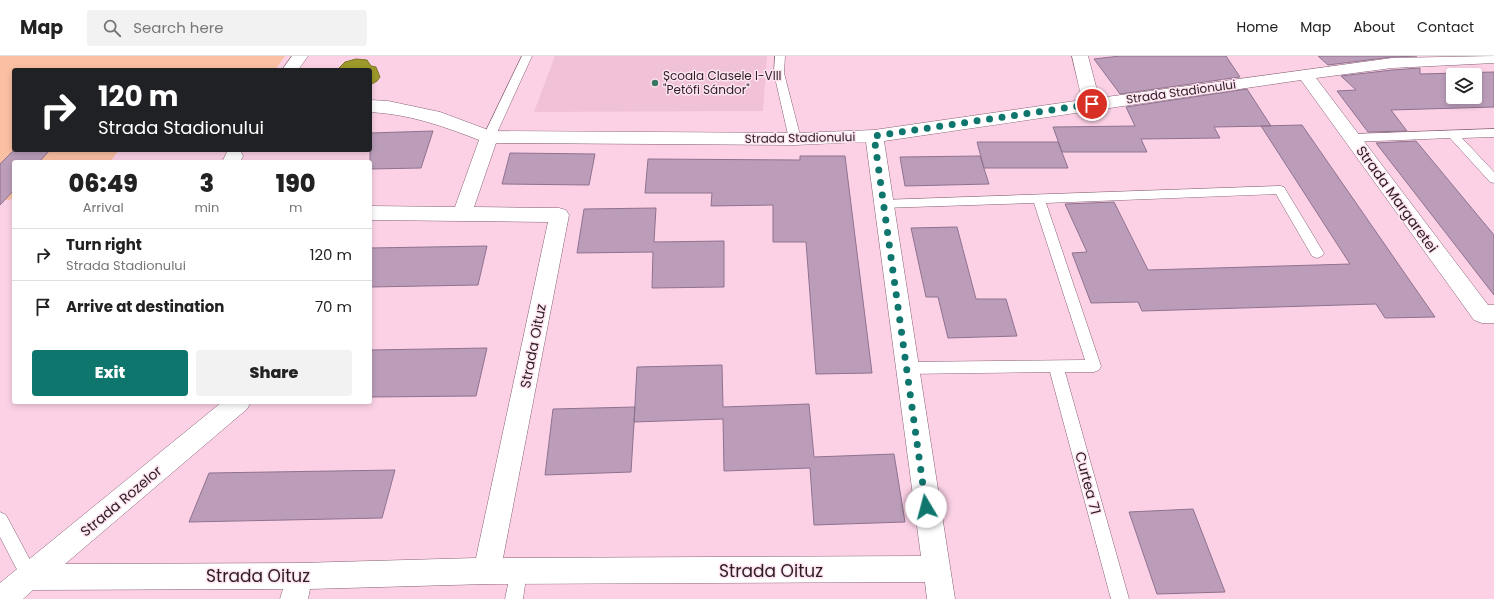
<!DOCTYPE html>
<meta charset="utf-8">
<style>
body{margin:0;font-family:Poppins,sans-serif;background:#f2f2f2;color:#222;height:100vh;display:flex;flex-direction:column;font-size:15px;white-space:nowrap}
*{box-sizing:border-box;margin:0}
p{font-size:13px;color:#767676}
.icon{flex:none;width:22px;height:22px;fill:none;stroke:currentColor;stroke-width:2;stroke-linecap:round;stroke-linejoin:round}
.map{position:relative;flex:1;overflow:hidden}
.panel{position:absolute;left:12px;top:104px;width:360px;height:244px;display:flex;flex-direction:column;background:#fff;border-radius:4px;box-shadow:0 2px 6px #0003}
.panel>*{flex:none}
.guide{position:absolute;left:12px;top:12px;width:360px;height:84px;border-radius:4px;box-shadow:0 2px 6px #0003;background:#202124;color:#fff;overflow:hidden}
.buttons{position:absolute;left:1446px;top:12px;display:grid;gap:8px}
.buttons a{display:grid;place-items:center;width:36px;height:36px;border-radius:4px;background:#fff;box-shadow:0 2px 6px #0003;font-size:20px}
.pin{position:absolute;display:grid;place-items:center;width:34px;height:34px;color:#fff;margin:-17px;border:2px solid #fff;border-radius:50%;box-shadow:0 1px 4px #0007}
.me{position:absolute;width:44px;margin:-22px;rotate:352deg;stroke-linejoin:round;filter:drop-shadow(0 0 3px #0008)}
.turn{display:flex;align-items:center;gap:14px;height:84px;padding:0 20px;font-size:18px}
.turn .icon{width:52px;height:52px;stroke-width:2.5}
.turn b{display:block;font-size:28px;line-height:34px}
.eta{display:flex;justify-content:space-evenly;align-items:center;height:68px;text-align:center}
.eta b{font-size:24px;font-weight:800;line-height:28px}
.action{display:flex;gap:8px;margin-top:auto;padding:8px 20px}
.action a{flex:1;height:46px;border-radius:4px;background:#0f766e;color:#fff;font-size:16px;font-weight:800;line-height:46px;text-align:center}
.action a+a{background:#f2f2f2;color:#222}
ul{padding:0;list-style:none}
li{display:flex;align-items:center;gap:12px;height:52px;padding:0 20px;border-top:1px solid #e0e0e0}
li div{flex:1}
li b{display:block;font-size:15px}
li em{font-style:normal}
header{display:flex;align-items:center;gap:24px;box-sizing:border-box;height:56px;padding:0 20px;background:#fff;border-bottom:1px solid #e0e0e0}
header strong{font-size:19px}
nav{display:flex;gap:22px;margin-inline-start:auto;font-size:14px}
.search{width:280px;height:36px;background:#f2f2f2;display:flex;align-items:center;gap:10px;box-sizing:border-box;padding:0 14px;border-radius:4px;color:#767676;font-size:15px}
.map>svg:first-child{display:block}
</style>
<header>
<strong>Map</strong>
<div class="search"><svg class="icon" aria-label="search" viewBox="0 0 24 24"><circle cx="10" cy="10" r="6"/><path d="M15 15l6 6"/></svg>Search here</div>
<nav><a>Home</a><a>Map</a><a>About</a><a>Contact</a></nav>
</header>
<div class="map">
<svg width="1494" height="543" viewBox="0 0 1494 543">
<rect width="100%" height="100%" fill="#fcd1e6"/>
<path fill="#f1c1d8" d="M555 0H767L763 55 534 56Z"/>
<path fill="#fac0a3" d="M0 0H285L275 14H14V94H119L110 106H14V139L10 144H0Z"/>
<path fill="#9d992a" stroke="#7b7428" d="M356 3 367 4 371 10 376 11 380 21 377 25 370 29V14H337L345 6Z"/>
<path fill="#bb9dba" stroke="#8f728f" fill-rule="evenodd" d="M1120 0H1226L1240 21 1120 38 1094 3Z
M1318 0H1417L1392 1 1328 9Z
M1420 12V18L1494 16V51L1391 54 1407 75 1368 76 1337 35 1356 34 1341 20 1392 14ZM1453 19H1475V41H1453Z
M1247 33 1271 70 1214 71 1220 82 1141 83 1147 96H1062L1053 71 1135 70 1126 51Z
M1302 69 1435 261 1385 262 1376 248 1142 255 1138 246 1091 247 1072 197 1087 196 1065 148 1114 146 1148 214 1350 208 1261 70Z
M433 75 421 112 370 113V77Z
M1416 85 1494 179V239L1376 87Z
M977 86H1058L1068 112H984Z
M14 94H50L39 106H14V134L0 149V108Z
M510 97 595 98 589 129 502 128Z
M800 100H845L872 317 816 318 806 186H773V149L711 150 712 137H645L648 103 800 104Z
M980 100 989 128 905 130 900 101Z
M656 152 654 186 724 185V231L652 232 653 196 577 197 584 153Z
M957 171 976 243H1006L1017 280 948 282 938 241H926L911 172Z
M487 190 478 229 370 231V192Z
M487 292 476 340 370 341V294Z
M722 309 723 351 809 348 814 401 894 398 905 466 814 469 810 412 724 415 723 363 634 366 637 311Z
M635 351 631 416 545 419 553 353Z
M395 414 382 462 189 466 209 417Z
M1193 453 1225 536 1157 538 1129 456Z"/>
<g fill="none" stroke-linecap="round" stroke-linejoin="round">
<defs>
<path id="lane" d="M522 0H532L495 81 489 85 485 84 483 81Z
M775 0H785L784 17 801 83 795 87 789 83 774 17Z
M1494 73V81L1462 82 1494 116V127L1490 126 1450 82 1353 86 1347 82 1353 78Z
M1280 130 1284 131 1322 194 1324 197 1322 200 1317 202 1312 200 1276 138 1046 147 1101 310 1099 314 1094 316H1065L1129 543H1111L1050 316 906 318 901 316 899 312 901 308 906 306 1085 304 1034 147 882 152 878 151 876 148 878 145 882 144Z
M0 456 6 459 36 515 39 521 36 527 30 529 24 527 0 481Z
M518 507 524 509 527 515 523 543H505L512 509Z"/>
<path id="street" d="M292 0H308L298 14H282Z
M1072 0H1088L1099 42 1392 2 1494 0V7L1392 12 1316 22 1488 249H1494V267H1482L1474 264 1301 24 884 85 955 543H927L925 526 487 528 310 533 308 543H280L283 533 33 534 23 543H0V527L222 346H251L247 353 65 508 300 507 476 502 548 166 370 164V150L455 151 479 84C443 70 409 58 370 56V44L388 45 440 56 491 75 795 77 874 74 1082 44ZM866 86 921 500 503 502 569 159 566 154 559 152 474 151 496 87 795 89Z
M235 94 241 96 243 100 240 106H222L227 96Z"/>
</defs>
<use href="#lane" stroke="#866274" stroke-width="1"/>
<use href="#street" stroke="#866274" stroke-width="1"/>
<use href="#lane" fill="#fff" fill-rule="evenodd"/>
<use href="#street" fill="#fff" fill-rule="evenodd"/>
</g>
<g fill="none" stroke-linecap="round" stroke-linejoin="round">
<path stroke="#0f766e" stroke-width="7" stroke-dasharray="0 12.6" d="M926 451 874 80 1092 48"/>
</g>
<circle fill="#3b7760" stroke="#fee4f0" stroke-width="1.5" cx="655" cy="27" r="4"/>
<g text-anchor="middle" stroke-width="3" stroke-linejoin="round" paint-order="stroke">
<g font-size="12" fill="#2c1d25" stroke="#fee4f0" text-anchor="start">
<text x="663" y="24">Școala Clasele I-VIII<tspan x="663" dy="14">"Petőfi Sándor"</tspan></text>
</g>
<g font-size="12" fill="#2c1d25" stroke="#fee4f0">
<text transform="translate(1181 36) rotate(-8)" y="4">Strada Stadionului</text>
<text transform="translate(800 82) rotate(-1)" y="4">Strada Stadionului</text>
</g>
<g font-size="14" fill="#2c1d25" stroke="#fee4f0">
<text transform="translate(1397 143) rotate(54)" y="5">Strada Margaretei</text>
<text transform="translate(533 290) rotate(-79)" y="5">Strada Oituz</text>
<text transform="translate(1088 427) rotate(75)" y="5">Curtea 71</text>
<text transform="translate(121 445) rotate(-40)" y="5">Strada Rozelor</text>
</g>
<g font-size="17" fill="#2c1d25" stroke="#fee4f0">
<text x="771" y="521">Strada Oituz</text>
<text x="258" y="526">Strada Oituz</text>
</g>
</g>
</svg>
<div class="buttons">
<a><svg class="icon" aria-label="layers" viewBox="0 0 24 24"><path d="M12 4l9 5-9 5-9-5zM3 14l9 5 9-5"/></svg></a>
</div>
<div class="pin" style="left:1092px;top:48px;background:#d93025"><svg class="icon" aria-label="arrive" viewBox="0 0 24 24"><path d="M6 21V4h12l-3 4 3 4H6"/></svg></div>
<svg class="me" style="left:926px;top:451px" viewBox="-20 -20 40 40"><circle r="19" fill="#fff"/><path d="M0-13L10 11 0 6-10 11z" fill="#0f766e"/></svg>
<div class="guide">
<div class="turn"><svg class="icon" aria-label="right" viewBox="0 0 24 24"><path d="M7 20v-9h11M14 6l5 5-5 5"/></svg><div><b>120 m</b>Strada Stadionului</div></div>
</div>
<section class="panel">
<div class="eta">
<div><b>06:49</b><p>Arrival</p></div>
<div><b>3</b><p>min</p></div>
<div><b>190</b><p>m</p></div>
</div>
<ul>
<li><svg class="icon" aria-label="right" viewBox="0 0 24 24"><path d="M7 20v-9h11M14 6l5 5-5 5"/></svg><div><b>Turn right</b><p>Strada Stadionului</p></div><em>120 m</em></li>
<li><svg class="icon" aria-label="arrive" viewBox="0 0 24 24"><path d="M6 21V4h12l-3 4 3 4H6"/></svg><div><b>Arrive at destination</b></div><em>70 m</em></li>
</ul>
<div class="action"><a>Exit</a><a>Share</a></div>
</section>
</div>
